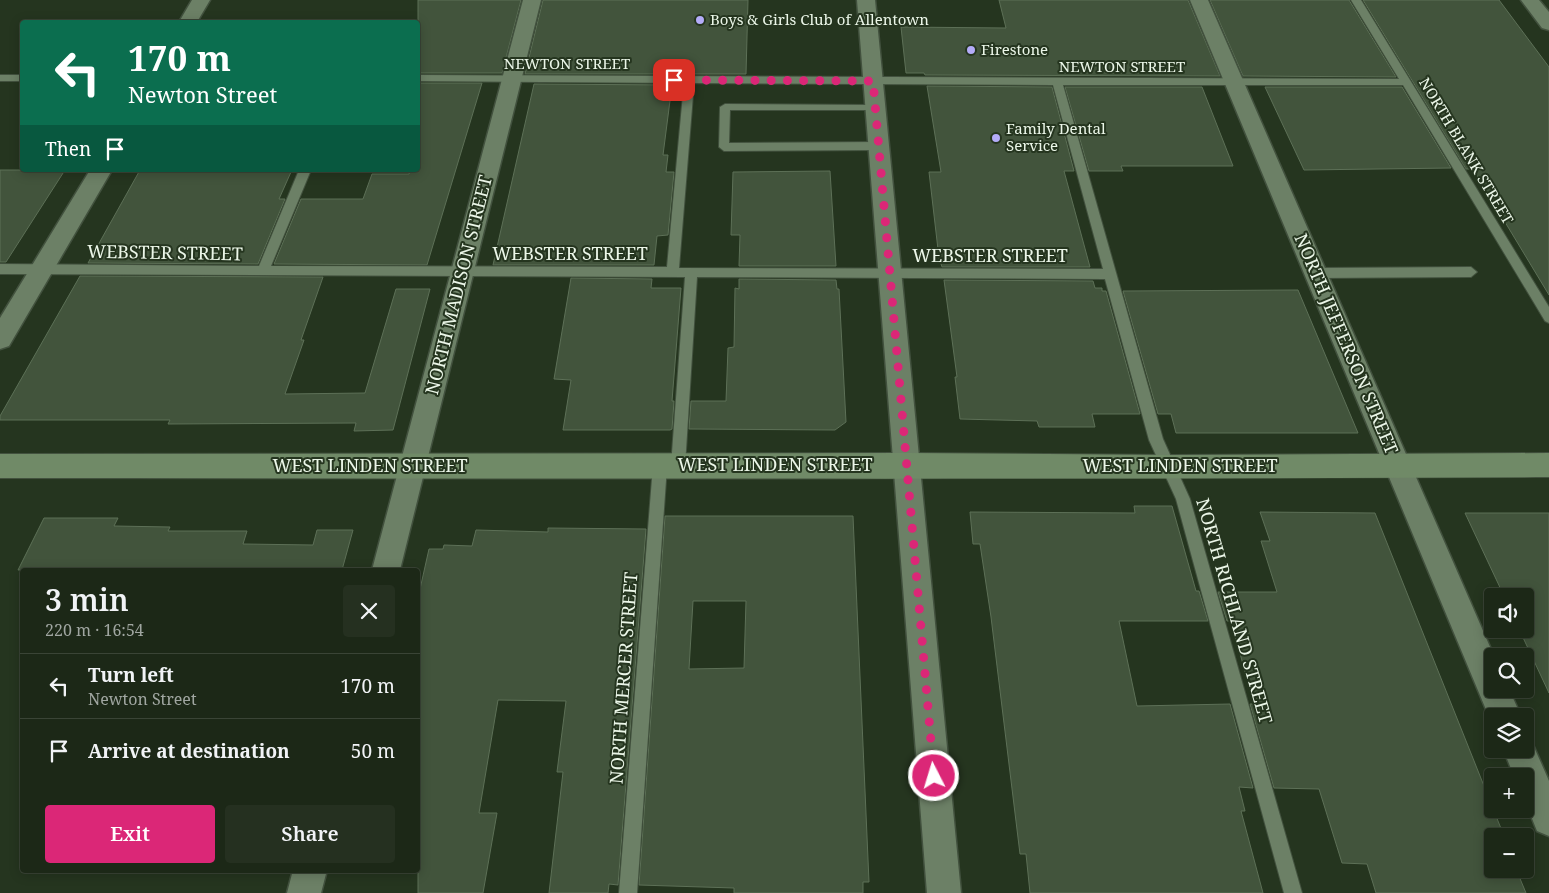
<!DOCTYPE html>
<meta charset="utf-8">
<style>
body{margin:0;font-family:"Noto Serif",serif;background:#253020;color:#f1f3f6;height:100vh;display:flex;flex-direction:column;font-size:19px;white-space:nowrap}
*{box-sizing:border-box;margin:0}
p{font-size:16px;color:#a0a6a1}
.icon{flex:none;width:28px;height:28px;fill:none;stroke:currentColor;stroke-width:2;stroke-linecap:round;stroke-linejoin:round}
.map{position:relative;flex:1;overflow:hidden}
.side{position:absolute;left:20px;top:568px;width:400px;height:305px;display:flex;flex-direction:column;background:#1c2817;border-radius:5px;box-shadow:0 2px 12px #0003,0 0 0 1px #3a4436}
.side>*{flex:none}
.top-card{position:absolute;left:20px;top:20px;width:400px;height:152px;border-radius:5px;box-shadow:0 2px 12px #0003,0 0 0 1px #3a4436;background:#0b6e4f;color:#fff;overflow:hidden}
.tools{position:absolute;left:1484px;top:588px;display:grid;gap:10px}
.tools a{display:grid;place-items:center;width:50px;height:50px;border-radius:5px;background:#1c2817;box-shadow:0 2px 12px #0003,0 0 0 1px #3a4436;font-size:25px}
.pin{position:absolute;display:grid;place-items:center;width:42px;height:42px;color:#fff;margin:-21px;border-radius:10px;box-shadow:0 2px 8px #0006}
.me{position:absolute;width:55px;margin:-28px;rotate:355deg;stroke-linejoin:round;filter:drop-shadow(0 0 4px #0008)}
.turn{display:flex;align-items:center;gap:18px;height:105px;padding:0 25px;font-size:22px}
.turn .icon{width:65px;height:65px;stroke-width:2.5}
.turn b{display:block;font-size:35px;line-height:42px}
.then{display:flex;align-items:center;height:48px;padding:0 25px;background:#0003;gap:10px;font-size:19px}
.round{display:grid;place-items:center;flex:none;width:52px;height:52px;border-radius:5px;background:#253020}
.headline{display:flex;align-items:center;justify-content:space-between;height:85px;padding:0 25px}
h1{font-size:30px;font-weight:600;line-height:38px}
.action{display:flex;gap:10px;margin-top:auto;padding:10px 25px}
.action a{flex:1;height:58px;border-radius:5px;background:#db2777;color:#fff;font-size:20px;font-weight:600;line-height:58px;text-align:center}
.action a+a{background:#253020;color:#f1f3f6}
ul{padding:0;list-style:none}
li{display:flex;align-items:center;gap:15px;height:65px;padding:0 25px;border-top:1px solid #3a4436}
li div{flex:1}
li b{display:block;font-size:19px}
li em{font-style:normal}
.map>svg:first-child{display:block}
</style>
<div class="map">
<svg width="1549" height="893" viewBox="0 0 1549 893">
<rect width="100%" height="100%" fill="#25351f"/>
<path fill="#42543c" stroke="#5d7057" fill-rule="evenodd" d="M418 0H521L502 73H418Z
M543 0H748L746 74H525Z
M999 0H1188L1220 76 925 75 924 73H906L901 27 1006 28Z
M1210 0H1349L1396 77 1243 76Z
M1363 0H1499L1549 67V295L1473 169H1466Z
M418 83H482L427 265 274 264 301 199H363L372 174H409L410 171H418Z
M534 84 672 85 663 155H668L666 172H674L668 235 657 236 654 265H493Z
M927 86 1052 87 1074 171H1064L1090 267H942L939 258 929 172H941Z
M1065 87H1202L1233 166H1121L1123 171H1089Z
M1265 87H1402L1451 168 1304 170Z
M0 170H65L6 262H0Z
M140 170 291 172 279 199H285L258 264 88 263Z
M830 171 836 266H739L740 235H731L733 172Z
M80 276 323 277 301 340H304L285 394 365 393 396 289H430L393 430 354 431 356 423 168 424 170 420H0V416Z
M571 278 652 279 651 288H681L672 401H674L672 429 670 430H563L571 380 554 379Z
M739 279 836 280 837 289H839L846 422 835 430 689 429 691 401H726L728 348 734 347 735 288 739 289Z
M944 280 1093 281 1095 288H1102V291H1106L1140 414H1092L1095 427H1039L1037 421 960 419 955 377H957Z
M1298 290 1358 433H1176L1171 414H1158L1123 291Z
M1134 506H1172L1196 591H1199L1208 621H1119L1137 706 1230 704 1253 788 1239 787 1245 811H1241L1263 893H1030L1026 854H1020L991 617 980 544H973L970 512 1135 513Z
M1260 512 1375 513 1504 836H1492V869H1516L1526 893H1376L1367 864 1342 863 1319 789 1274 788 1250 704H1254L1231 621H1227L1218 592H1277L1261 541H1270Z
M1465 513H1549V693L1519 629H1525V596H1504Z
M665 516H853L869 882H863V893H734V888L639 885ZM693 601H746L744 668 689 669Z
M44 518H118L114 526 170 527 168 531H247L243 544 313 545 317 530H353L342 570H18Z
M548 528 646 529 618 885 609 884 608 893H549L563 772H557L566 701 498 700 479 813H497L483 893H418V598L429 549H443L444 545 472 546 476 530 548 532Z"/>
<g fill="none" stroke-linecap="round" stroke-linejoin="round">
<defs>
<path id="lane" d="M1351 0H1361L1549 307V323L1545 321 1403 85H1063L1163 439 1190 499 1302 893H1284L1176 499 1149 440 1105 279 697 277 685 466 683 470 678 472 673 470 671 466 685 277 0 274V264L259 266 299 170H311L271 266 667 267 684 83 418 81V75L1399 79ZM694 83 1053 85 1103 269 679 268Z
M0 75H22V81H0Z
M725 104 875 105 880 108 879 110H730L729 143 879 142 884 146 879 150 724 151 719 147 720 107Z
M1471 267 1477 272 1471 277 1316 278 1312 276 1310 273 1312 270 1316 268Z
M660 460 665 462 667 466 637 893H619L653 466 655 462Z"/>
<path id="street" d="M192 0H210L197 22H179Z
M523 0H541L400 570H372Z
M857 0H875L961 893H927Z
M1190 0H1208L1494 656 1492 689H1509L1521 716H1492V724Z
M1521 0H1539L1549 12V30L1542 28Z
M90 170H112L9 346 0 349V318Z
M1525 736 1530 738 1549 781V836L1537 831 1525 801V776H1514L1503 749H1525Z
M293 870H327L321 893H287Z"/>
<path id="secondary" d="M907 453 1170 455 1549 453V477C1033 480 516 478 0 478V454Z"/>
</defs>
<use href="#lane" stroke="#42513e" stroke-width="2"/>
<use href="#street" stroke="#42513e" stroke-width="3"/>
<use href="#secondary" stroke="#42513e" stroke-width="2"/>
<use href="#lane" fill="#6c8066" fill-rule="evenodd"/>
<use href="#street" fill="#6c8066" fill-rule="evenodd"/>
<use href="#secondary" fill="#708a67" fill-rule="evenodd"/>
</g>
<g fill="none" stroke-linecap="round" stroke-linejoin="round">
<path stroke="#db2777" stroke-width="9" stroke-dasharray="0 16.2" d="M674 80 873 81 934 776"/>
</g>
<g fill="#b4acf9" stroke="#25351f" stroke-width="2">
<circle cx="700" cy="20" r="5"/>
<circle cx="971" cy="50" r="5"/>
<circle cx="996" cy="138" r="5"/>
</g>
<g text-anchor="middle" stroke-width="4" stroke-linejoin="round" paint-order="stroke">
<g font-size="15" fill="#ebf6e8" stroke="#25351f" text-anchor="start">
<text x="710" y="25">Boys &amp; Girls Club of Allentown</text>
<text x="981" y="55">Firestone</text>
<text x="1006" y="134">Family Dental<tspan x="1006" dy="17">Service</tspan></text>
</g>
<g font-size="15" fill="#ebf6e8" stroke="#25351f">
<text x="567" y="69">NEWTON STREET</text>
<text x="1122" y="72">NEWTON STREET</text>
<text transform="translate(1466 151) rotate(59)" y="5">NORTH BLANK STREET</text>
</g>
<g font-size="18" fill="#ebf6e8" stroke="#25351f">
<text transform="translate(165 253) rotate(1)" y="6">WEBSTER STREET</text>
<text x="570" y="260">WEBSTER STREET</text>
<text x="990" y="262">WEBSTER STREET</text>
<text transform="translate(459 285) rotate(-76)" y="6">NORTH MADISON STREET</text>
<text transform="translate(1346 344) rotate(67)" y="6">NORTH JEFFERSON STREET</text>
<text x="775" y="471">WEST LINDEN STREET</text>
<text x="370" y="472">WEST LINDEN STREET</text>
<text x="1180" y="472">WEST LINDEN STREET</text>
<text transform="translate(1234 611) rotate(74)" y="6">NORTH RICHLAND STREET</text>
<text transform="translate(624 678) rotate(-86)" y="6">NORTH MERCER STREET</text>
</g>
</g>
</svg>
<div class="tools">
<a><svg class="icon" aria-label="sound" viewBox="0 0 24 24"><path d="M4 9h4l5-4v14l-5-4H4zM17 9q2 3 0 6"/></svg></a>
<a><svg class="icon" aria-label="search" viewBox="0 0 24 24"><circle cx="10" cy="10" r="6"/><path d="M15 15l6 6"/></svg></a>
<a><svg class="icon" aria-label="layers" viewBox="0 0 24 24"><path d="M12 4l9 5-9 5-9-5zM3 14l9 5 9-5"/></svg></a>
<a>+</a>
<a>−</a>
</div>
<div class="pin" style="left:674px;top:80px;background:#d93025"><svg class="icon" aria-label="arrive" viewBox="0 0 24 24"><path d="M6 21V4h12l-3 4 3 4H6"/></svg></div>
<svg class="me" style="left:934px;top:776px" viewBox="-20 -20 40 40"><circle r="17" fill="#db2777" stroke="#fff" stroke-width="3"/><path d="M0-11L8 9 0 5-8 9z" fill="#fff"/></svg>
<div class="top-card">
<div class="turn"><svg class="icon" aria-label="left" viewBox="0 0 24 24"><path d="M17 20v-9H6M10 6l-5 5 5 5"/></svg><div><b>170 m</b>Newton Street</div></div>
<div class="then">Then<svg class="icon" aria-label="arrive" viewBox="0 0 24 24"><path d="M6 21V4h12l-3 4 3 4H6"/></svg></div>
</div>
<section class="side">
<div class="headline"><div><h1>3 min</h1><p>220 m · 16:54</p></div><a class="round"><svg class="icon" aria-label="close" viewBox="0 0 24 24"><path d="M6 6l12 12M18 6L6 18"/></svg></a></div>
<ul>
<li><svg class="icon" aria-label="left" viewBox="0 0 24 24"><path d="M17 20v-9H6M10 6l-5 5 5 5"/></svg><div><b>Turn left</b><p>Newton Street</p></div><em>170 m</em></li>
<li><svg class="icon" aria-label="arrive" viewBox="0 0 24 24"><path d="M6 21V4h12l-3 4 3 4H6"/></svg><div><b>Arrive at destination</b></div><em>50 m</em></li>
</ul>
<div class="action"><a>Exit</a><a>Share</a></div>
</section>
</div>
